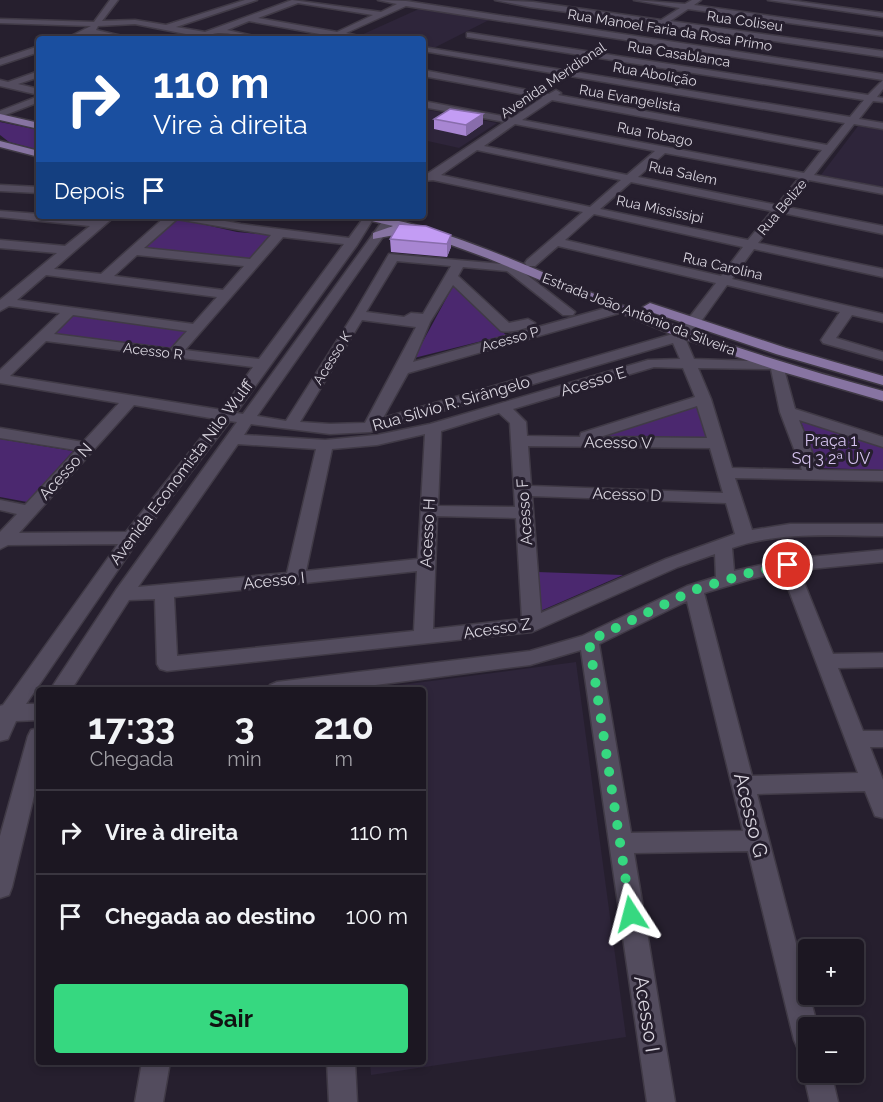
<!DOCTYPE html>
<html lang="pt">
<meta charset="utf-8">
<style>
body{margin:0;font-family:Raleway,sans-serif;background:#29242f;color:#f1f3f6;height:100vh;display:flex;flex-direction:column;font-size:22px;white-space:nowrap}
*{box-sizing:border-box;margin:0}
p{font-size:20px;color:#a09fa5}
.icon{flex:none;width:33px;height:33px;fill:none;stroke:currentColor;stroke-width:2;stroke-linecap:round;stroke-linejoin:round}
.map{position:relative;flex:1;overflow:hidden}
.sheet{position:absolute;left:36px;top:687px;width:390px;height:378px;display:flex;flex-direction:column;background:#1c1722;border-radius:6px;box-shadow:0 3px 9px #0003,0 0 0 2px #3a3640}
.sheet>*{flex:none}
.top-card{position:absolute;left:36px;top:36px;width:390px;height:183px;border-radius:6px;box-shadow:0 3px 9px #0003,0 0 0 2px #3a3640;background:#1a4fa0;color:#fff;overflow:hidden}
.fabs{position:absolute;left:798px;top:939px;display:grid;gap:12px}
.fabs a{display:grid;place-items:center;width:66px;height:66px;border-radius:6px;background:#1c1722;box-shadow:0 3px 9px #0003,0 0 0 2px #3a3640;font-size:30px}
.pin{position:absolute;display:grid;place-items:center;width:51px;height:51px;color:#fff;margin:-26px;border:3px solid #fff;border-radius:50%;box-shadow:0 2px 6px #0007}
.me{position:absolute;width:66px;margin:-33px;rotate:351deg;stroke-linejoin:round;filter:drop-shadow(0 0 4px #0008)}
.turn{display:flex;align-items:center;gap:21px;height:126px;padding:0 18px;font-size:27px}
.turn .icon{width:78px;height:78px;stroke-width:2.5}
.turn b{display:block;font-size:42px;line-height:51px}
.then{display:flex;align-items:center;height:57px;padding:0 18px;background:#0003;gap:12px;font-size:22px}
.eta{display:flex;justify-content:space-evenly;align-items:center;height:102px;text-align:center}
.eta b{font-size:36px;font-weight:700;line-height:42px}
.cta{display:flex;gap:12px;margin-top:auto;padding:12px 18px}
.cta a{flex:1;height:69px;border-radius:6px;background:#36d880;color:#111;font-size:24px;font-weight:700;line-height:69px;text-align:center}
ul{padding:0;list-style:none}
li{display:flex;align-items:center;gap:18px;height:84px;padding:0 18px;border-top:2px solid #3a3640}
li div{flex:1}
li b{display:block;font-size:22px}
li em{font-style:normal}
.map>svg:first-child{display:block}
</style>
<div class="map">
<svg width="883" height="1102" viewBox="0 0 883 1102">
<rect width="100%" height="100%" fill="#261f2e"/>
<path fill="#2e253a" d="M421 8 491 19 432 49 423 47V39H375L359 36Z
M423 109 497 123 459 148 423 140Z
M858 126 883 130V187L821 175Z
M576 662 626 1037 371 1075 370 1062H423V690H362Z"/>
<path fill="#4b286f" d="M0 122 39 130V150L9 142 0 135Z
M175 218 237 232 271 235 250 261 144 249Z
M453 286 506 335 414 358Z
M74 314 189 329 170 351 52 336Z
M697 405 708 438H593Z
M800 419 883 446V470L818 468Z
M0 439 73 451 27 502 0 497Z
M537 572 623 575 538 612Z"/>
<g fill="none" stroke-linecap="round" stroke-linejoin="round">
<defs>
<path id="minor" d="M110 0H118L102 21 135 20 166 25 245 0H257L176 27 205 32 292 0 381 12 397 4 378 0 406 1 883 74V80L406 6 346 33 370 39 336 37 249 21 227 30 267 39C252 39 229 32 218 33 209 34 203 39 194 39L196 36 135 24 98 26 96 30 135 39C121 39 108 35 95 34 85 33 75 39 65 39L91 26 0 23V19L94 22ZM298 3 373 15 337 32 258 18Z
M495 0 533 2 661 20 680 8 634 0 685 4 692 0H701L694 5 883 32V36L688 9 670 21 883 51V57L664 25 659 27 656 24 530 7Z
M768 0H788L883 13V17Z
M470 33 868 95 883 80V89L877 97 883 98V102L873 101 859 119 883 123V129L854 124 814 175 883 188V194L809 180 787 207 883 226V234L783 213 758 243 883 269V277L754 249 732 279 883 314V322L852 315 836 338 883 352V360L823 343 821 340 840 312 727 285 702 320 685 338 694 359 782 362 795 409 883 437V447L799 420 819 470 883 471V481L735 478 752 530 790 524H883V536C833 536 780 531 732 548L734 571 788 559 883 550V562L799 570 833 654 883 653V667L838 668 863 731H883V747H870L883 780V818L875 816 865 791 757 794 818 1028H808V1053L798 1049 794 1040 748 851 634 853 675 1102H647L581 650 530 665 337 690H267L270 685 277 682 530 651 582 636 687 586 716 577 715 554 678 567 532 632 167 671 160 669 157 664 155 599 129 600 71 690H50L116 590 237 422 230 421 137 542 26 704H39V720L16 721 8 739 0 741V706L3 705 118 544 8 545 0 549V532L17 514 0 510V500L25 505 76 450 0 438V428L83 442 119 403 0 383V370L60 313 9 306 0 311V300L57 253 0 248V240L65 246 90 226 0 217V211L39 214V216L98 219 102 216H115L54 269 101 274 166 216H198L241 224 349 238 365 216H375L357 245 236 413 243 414 384 219H392L394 221 257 416 286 421 355 312 389 254 514 265 575 312 573 315H563L507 271 463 267 458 276 509 323 528 319 535 323C528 329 510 333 501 331L453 285 430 322 413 362 613 306 618 305 625 309 623 312 408 373 383 418 673 334 692 314 716 283 558 246 535 266H527L525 263 527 260 583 212 433 180 423 181V177L427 174 505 122 423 107V101L512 118 542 98 423 76V70L549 94 556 90 561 93 558 95 827 145 845 123 423 51V47L850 117 864 100 467 37V33ZM552 100 822 150 804 173 522 120ZM515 124 655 151 627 175 484 146ZM477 150 621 180 590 207 441 175ZM665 153 799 178 777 205 638 177ZM631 182 772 211 748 240 600 209ZM594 214 743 247 721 276 565 240ZM177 219 271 235 250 259 144 248ZM283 237 344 244 259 359 185 350ZM137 255 244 266 223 290 114 276ZM397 261 451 266 423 314 411 313 404 317 366 312ZM46 275 217 297 193 324 17 300ZM73 315 187 331 171 349 54 334ZM362 320 416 327 365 423 330 424 300 422ZM46 341 253 367 222 410 10 376ZM673 343 680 359 648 360 430 424 377 435 325 440 244 435 251 424 330 434 370 432ZM654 367 683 368 695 397 581 433 580 437 527 436 526 422 513 409ZM698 368 771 369 780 412 802 470 732 468 711 399ZM134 405 216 419 126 532 19 533ZM697 406 707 438 600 437ZM499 413 510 423 515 507 438 506 441 431ZM425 434 418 559 306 571 332 449 377 445ZM238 444 316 449 287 573 138 587ZM528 446 710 448 723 493 531 486ZM532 496 726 503 735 534 666 559 541 613ZM437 516 516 518 522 619 433 629ZM417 571 414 631 177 656 174 597ZM782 572 858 773 752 776 704 593 751 579ZM687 601 743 831 631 833 599 644Z
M36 47H39V52L0 65V59Z
M39 71V77L18 84 39 89V95L0 86V80L8 82Z
M39 96V102L0 117V111Z
M0 185 39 187V193L0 191Z
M39 728V775L12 887 9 895 0 898V836L28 736 31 730Z
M142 1062H170L163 1102H135Z
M327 1062H355L357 1102H329Z
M807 1062 808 1072H831L838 1102H810L803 1072Z"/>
<path id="major" d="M0 114 39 123V129L0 120Z
M0 141 39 151V157L0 147Z
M357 216C390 216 420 226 450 236 509 256 566 283 624 306 708 340 795 367 883 391V401L776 370 676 336 487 258 424 235 411 232 373 239V233L393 226 359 218Z
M650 303 786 348 883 376V385L776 354 645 310 643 307Z"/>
</defs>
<use href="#minor" stroke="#403a46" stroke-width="3"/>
<use href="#major" stroke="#403a46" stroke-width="3"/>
<use href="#minor" fill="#534c5e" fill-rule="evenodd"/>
<use href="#major" fill="#8774a2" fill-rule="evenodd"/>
</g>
<path fill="#a886d2" d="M434 119 483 124 466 136 434 129Z
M451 235V247L447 257 391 252 390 239Z"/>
<path fill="#886dab" d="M483 114V124L466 136V125Z
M451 235V247L447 257V244Z"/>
<path fill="#c39cf4" stroke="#886dab" stroke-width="1.5" d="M450 109 483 114 466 125 434 119Z
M399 224 426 226 451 235 447 244 390 239Z"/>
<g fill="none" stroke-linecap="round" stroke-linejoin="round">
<path stroke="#36d880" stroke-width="10" stroke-dasharray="0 18" d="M631 914 589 641 694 590 749 573 788 565"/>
</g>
<g text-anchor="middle" stroke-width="6" stroke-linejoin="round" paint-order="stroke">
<g font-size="14" fill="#dad6e0" stroke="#261f2e">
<text transform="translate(745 21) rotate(8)" y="5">Rua Coliseu</text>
<text transform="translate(670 30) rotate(9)" y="5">Rua Manoel Faria da Rosa Primo</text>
<text transform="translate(679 54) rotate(9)" y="5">Rua Casablanca</text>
<text transform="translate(655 74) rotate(10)" y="5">Rua Abolição</text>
<text transform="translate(553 80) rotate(-34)" y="5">Avenida Meridional</text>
<text transform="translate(630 98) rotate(10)" y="5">Rua Evangelista</text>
<text transform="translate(655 134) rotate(11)" y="5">Rua Tobago</text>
<text transform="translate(683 173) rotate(12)" y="5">Rua Salem</text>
<text transform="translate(782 207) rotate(-50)" y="5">Rua Belize</text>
<text transform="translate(660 209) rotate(12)" y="5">Rua Mississipi</text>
<text transform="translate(723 266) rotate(13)" y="5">Rua Carolina</text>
<text transform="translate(639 314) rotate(21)" y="5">Estrada João Antônio da Silveira</text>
<text transform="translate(510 339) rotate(-16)" y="5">Acesso P</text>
<text transform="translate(153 351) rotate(7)" y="5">Acesso R</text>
<text transform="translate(332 358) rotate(-58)" y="5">Acesso K</text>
</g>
<g font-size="16" fill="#dad6e0" stroke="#261f2e">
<text transform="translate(593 381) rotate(-17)" y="6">Acesso E</text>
<text transform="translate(451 403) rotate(-16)" y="6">Rua Sílvio R. Sirângelo</text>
<text transform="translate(618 442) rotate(1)" y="6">Acesso V</text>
<text transform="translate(65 471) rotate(-48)" y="6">Acesso N</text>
<text transform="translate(181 472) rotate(-53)" y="6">Avenida Economista Nilo Wulff</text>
<text transform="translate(627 494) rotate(2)" y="6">Acesso D</text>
<text transform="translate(524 512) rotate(-94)" y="6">Acesso F</text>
<text transform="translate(427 533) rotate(-87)" y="6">Acesso H</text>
<text transform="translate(274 580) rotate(-6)" y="6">Acesso I</text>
<text transform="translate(497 628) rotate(-8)" y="6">Acesso Z</text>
</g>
<g font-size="16" fill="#d6c4f0" stroke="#261f2e">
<text x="831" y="446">Praça 1<tspan x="831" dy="18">Sq 3 2ª UV</tspan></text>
</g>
<g font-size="20" fill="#dad6e0" stroke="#261f2e">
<text transform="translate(751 815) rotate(76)" y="7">Acesso G</text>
<text transform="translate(647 1014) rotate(81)" y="7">Acesso I</text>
</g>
</g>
</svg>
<div class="fabs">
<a>+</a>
<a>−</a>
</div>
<div class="pin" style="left:788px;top:565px;background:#d93025"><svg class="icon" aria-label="arrive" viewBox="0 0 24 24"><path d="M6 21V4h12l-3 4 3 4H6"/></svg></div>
<svg class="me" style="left:631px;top:914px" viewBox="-20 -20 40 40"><path d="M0-17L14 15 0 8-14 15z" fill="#36d880" stroke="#fff" stroke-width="4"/></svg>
<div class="top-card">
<div class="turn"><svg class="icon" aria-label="right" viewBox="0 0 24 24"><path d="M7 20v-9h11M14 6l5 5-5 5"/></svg><div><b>110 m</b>Vire à direita</div></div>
<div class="then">Depois<svg class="icon" aria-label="arrive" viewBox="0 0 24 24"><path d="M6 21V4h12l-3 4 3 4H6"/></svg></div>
</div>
<section class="sheet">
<div class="eta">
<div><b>17:33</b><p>Chegada</p></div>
<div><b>3</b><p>min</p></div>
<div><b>210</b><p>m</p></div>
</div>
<ul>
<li><svg class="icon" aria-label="right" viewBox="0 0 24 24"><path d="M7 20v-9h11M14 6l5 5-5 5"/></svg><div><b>Vire à direita</b></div><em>110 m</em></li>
<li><svg class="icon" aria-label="arrive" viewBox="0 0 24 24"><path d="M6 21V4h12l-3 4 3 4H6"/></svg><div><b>Chegada ao destino</b></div><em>100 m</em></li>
</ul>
<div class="cta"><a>Sair</a></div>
</section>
</div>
